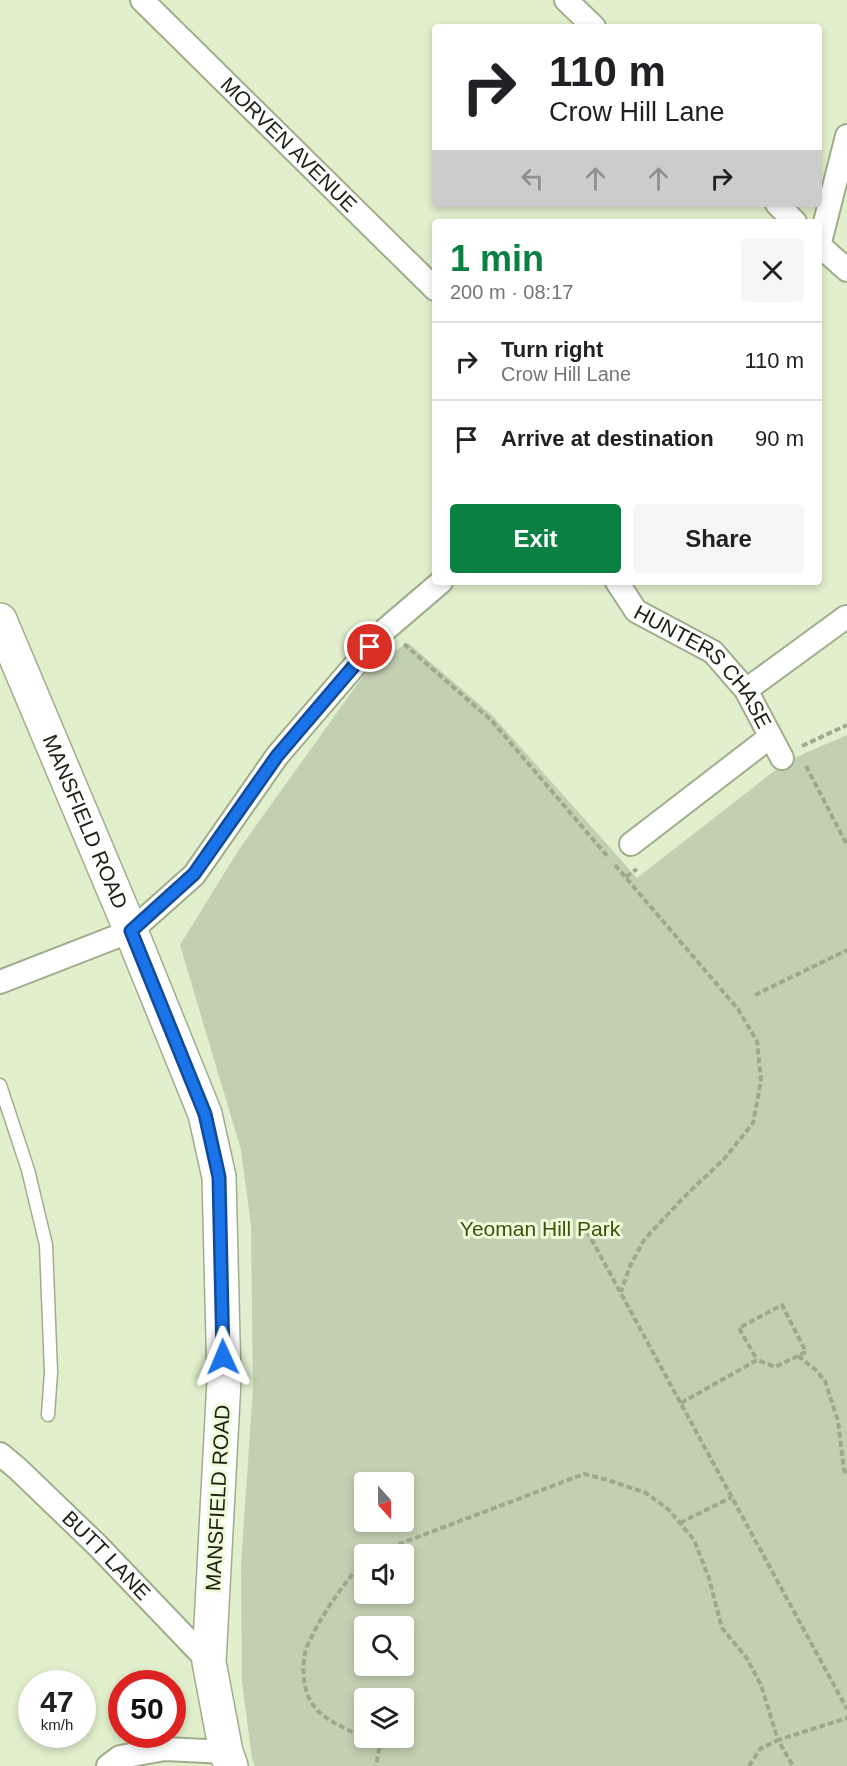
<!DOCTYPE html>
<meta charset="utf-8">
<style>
body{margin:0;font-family:Helvetica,sans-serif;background:#f6f6f6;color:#202124;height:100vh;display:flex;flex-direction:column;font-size:22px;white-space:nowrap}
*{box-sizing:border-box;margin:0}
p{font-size:20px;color:#757577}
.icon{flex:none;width:33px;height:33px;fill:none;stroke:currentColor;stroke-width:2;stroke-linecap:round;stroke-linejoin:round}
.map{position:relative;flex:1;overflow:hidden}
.details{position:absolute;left:432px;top:219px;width:390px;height:366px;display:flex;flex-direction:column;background:#fff;border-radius:6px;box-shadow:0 3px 9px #0003}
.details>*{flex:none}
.guide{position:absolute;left:432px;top:24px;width:390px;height:183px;border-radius:6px;box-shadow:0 3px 9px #0003;background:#fff;color:#202124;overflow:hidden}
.needle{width:39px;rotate:159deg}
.tools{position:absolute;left:354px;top:1472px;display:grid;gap:12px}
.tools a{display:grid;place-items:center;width:60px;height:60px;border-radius:6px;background:#fff;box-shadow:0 3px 9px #0003;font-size:30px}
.speed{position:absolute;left:18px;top:1670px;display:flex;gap:12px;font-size:30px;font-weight:700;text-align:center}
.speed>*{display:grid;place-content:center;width:78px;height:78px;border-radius:50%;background:#fff;box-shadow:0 3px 9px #0003;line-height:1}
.speed small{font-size:15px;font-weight:400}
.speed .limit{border:9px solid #d22;background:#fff;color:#111}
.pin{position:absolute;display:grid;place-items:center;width:51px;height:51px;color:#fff;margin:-26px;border:3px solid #fff;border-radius:50%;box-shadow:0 2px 6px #0007}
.me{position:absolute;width:66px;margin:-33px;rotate:359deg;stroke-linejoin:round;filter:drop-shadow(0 0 4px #0008)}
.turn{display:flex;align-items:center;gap:21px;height:126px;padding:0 18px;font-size:27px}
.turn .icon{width:78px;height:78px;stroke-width:2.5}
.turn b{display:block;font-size:42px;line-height:51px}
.lanes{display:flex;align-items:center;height:57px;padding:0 18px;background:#0003;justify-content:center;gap:30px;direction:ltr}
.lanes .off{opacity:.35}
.round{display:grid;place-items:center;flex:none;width:63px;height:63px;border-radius:6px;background:#f6f6f6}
.overview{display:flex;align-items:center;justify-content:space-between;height:102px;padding:0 18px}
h1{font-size:36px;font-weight:700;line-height:45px;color:#0b8043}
.button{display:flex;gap:12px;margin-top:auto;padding:12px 18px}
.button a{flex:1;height:69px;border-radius:6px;background:#0b8043;color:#fff;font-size:24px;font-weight:700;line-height:69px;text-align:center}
.button a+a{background:#f6f6f6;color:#202124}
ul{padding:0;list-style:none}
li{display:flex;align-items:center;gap:18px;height:78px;padding:0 18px;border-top:2px solid #e0e0e0}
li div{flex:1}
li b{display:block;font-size:22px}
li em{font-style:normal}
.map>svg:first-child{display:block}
</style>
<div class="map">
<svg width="847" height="1766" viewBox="0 0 847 1766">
<rect width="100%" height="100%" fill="#e1efcc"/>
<path fill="#c3cfb1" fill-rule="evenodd" d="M408 643 492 715 637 878 787 761 847 735V1766H255L252 1758 242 1682 241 1565 253 1389 251 1225 241 1150 180 945 238 851 371 665ZM364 1482H404V1521H364ZM364 1554H404V1593H364ZM364 1626H404V1665H364ZM364 1698H404V1737H364Z"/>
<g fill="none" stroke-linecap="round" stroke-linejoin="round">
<defs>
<path id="service" d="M0 1085 28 1170 46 1245 51 1372 48 1415"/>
<g id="minor">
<path id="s1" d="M142 0 435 289"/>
<path d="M566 0 594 27"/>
<path d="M777 204 795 222"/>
<path d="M819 245 847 270"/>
<path d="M819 246 847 136"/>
<path id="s2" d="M617 582 636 611 713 652 746 690 782 758"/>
<path d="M746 690 846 617"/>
<path d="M631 844 770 737"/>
<path d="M0 982 131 931 194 875 277 756 386 629 441 582"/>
<path id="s3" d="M0 1454 18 1469 98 1546 209 1662"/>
<path d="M108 1766 120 1757 165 1749 226 1752"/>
</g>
<g id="secondary">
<path id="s4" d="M0 620 131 931 205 1114 219 1177 224 1380 209 1662 226 1752 231 1766"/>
</g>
</defs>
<use href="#service" stroke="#a0ad8c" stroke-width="15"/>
<use href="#minor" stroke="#a0ad8c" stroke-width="26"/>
<use href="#secondary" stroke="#a0ad8c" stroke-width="36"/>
<path stroke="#9da88c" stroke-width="4" stroke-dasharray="6 3" stroke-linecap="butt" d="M404 644 491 720 608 857
M802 746 847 725
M806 766 847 845
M615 865 738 1009 757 1041 761 1081 753 1123 724 1159 682 1199 644 1240 630 1266 621 1292
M626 877 637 869
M755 995 847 950
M587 1231 847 1709
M798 1356 816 1370 825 1381 838 1421 844 1470 847 1475
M681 1403 757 1360 775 1367 806 1352 782 1305 739 1328 757 1360
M680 1523 732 1497
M373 1554 584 1474 608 1480 646 1493 669 1510 694 1540 709 1578 722 1628 746 1657 761 1685 778 1740 847 1718
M364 1560C344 1584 326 1608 312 1636 310 1641 306 1647 305 1653 301 1673 304 1699 320 1713 338 1728 361 1733 379 1749L376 1766
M749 1766 760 1749 778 1740 793 1766"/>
<use href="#service" stroke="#fff" stroke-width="12"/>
<use href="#minor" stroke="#fff" stroke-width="22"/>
<use href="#secondary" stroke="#fff" stroke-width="33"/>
</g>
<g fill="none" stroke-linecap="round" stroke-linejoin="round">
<defs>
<path id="route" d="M223 1357 219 1177 205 1114 131 931 194 874 277 756 370 647"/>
</defs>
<use href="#route" stroke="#114b97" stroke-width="15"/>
<use href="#route" stroke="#1a73e8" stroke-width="10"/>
</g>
<g text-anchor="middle" stroke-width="6" stroke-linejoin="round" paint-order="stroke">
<g font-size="21" fill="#1d2114" stroke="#eefcd9">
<text dy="7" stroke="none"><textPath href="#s1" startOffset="206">MORVEN AVENUE</textPath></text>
<text dy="7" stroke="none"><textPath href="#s2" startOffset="124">HUNTERS CHASE</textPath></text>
<text dy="7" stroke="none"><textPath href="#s4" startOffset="219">MANSFIELD ROAD</textPath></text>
<text transform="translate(218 1498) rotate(-87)" y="7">MANSFIELD ROAD</text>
<text dy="7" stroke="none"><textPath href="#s3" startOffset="147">BUTT LANE</textPath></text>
</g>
<g font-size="21" fill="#3d510a" stroke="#eefcd9">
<text x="540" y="1236">Yeoman Hill Park</text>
</g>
</g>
</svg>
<div class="tools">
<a><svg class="needle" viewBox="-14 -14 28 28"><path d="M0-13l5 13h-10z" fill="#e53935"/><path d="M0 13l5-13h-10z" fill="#757577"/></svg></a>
<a><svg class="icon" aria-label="sound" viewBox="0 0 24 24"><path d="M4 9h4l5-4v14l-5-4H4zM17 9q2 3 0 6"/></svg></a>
<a><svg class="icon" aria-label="search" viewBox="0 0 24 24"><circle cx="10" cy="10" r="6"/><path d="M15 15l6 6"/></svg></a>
<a><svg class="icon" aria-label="layers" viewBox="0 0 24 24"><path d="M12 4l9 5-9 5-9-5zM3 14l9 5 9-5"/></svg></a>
</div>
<div class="speed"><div>47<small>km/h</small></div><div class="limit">50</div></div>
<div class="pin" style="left:370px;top:647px;background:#d93025"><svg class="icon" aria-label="arrive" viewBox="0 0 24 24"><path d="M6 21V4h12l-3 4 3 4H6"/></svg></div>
<svg class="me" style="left:223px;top:1357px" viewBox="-20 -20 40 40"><path d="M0-17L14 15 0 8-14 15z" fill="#1a73e8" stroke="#fff" stroke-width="4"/></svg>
<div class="guide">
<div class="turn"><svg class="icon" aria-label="right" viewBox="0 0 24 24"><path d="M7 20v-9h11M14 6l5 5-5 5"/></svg><div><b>110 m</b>Crow Hill Lane</div></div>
<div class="lanes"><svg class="icon off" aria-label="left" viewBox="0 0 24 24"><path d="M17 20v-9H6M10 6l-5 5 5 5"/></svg><svg class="icon off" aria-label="ahead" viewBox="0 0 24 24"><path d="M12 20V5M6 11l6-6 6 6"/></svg><svg class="icon off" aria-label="ahead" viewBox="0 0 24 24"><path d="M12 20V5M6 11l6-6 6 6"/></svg><svg class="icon" aria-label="right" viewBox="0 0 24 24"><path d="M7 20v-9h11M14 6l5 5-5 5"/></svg></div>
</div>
<section class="details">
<div class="overview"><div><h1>1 min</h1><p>200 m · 08:17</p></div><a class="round"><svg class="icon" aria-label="close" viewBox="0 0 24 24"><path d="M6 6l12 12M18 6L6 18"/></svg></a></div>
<ul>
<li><svg class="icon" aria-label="right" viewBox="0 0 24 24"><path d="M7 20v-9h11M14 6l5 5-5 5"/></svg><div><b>Turn right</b><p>Crow Hill Lane</p></div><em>110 m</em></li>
<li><svg class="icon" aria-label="arrive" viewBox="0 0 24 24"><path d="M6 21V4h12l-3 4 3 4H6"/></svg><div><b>Arrive at destination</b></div><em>90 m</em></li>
</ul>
<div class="button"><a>Exit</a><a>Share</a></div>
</section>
</div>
